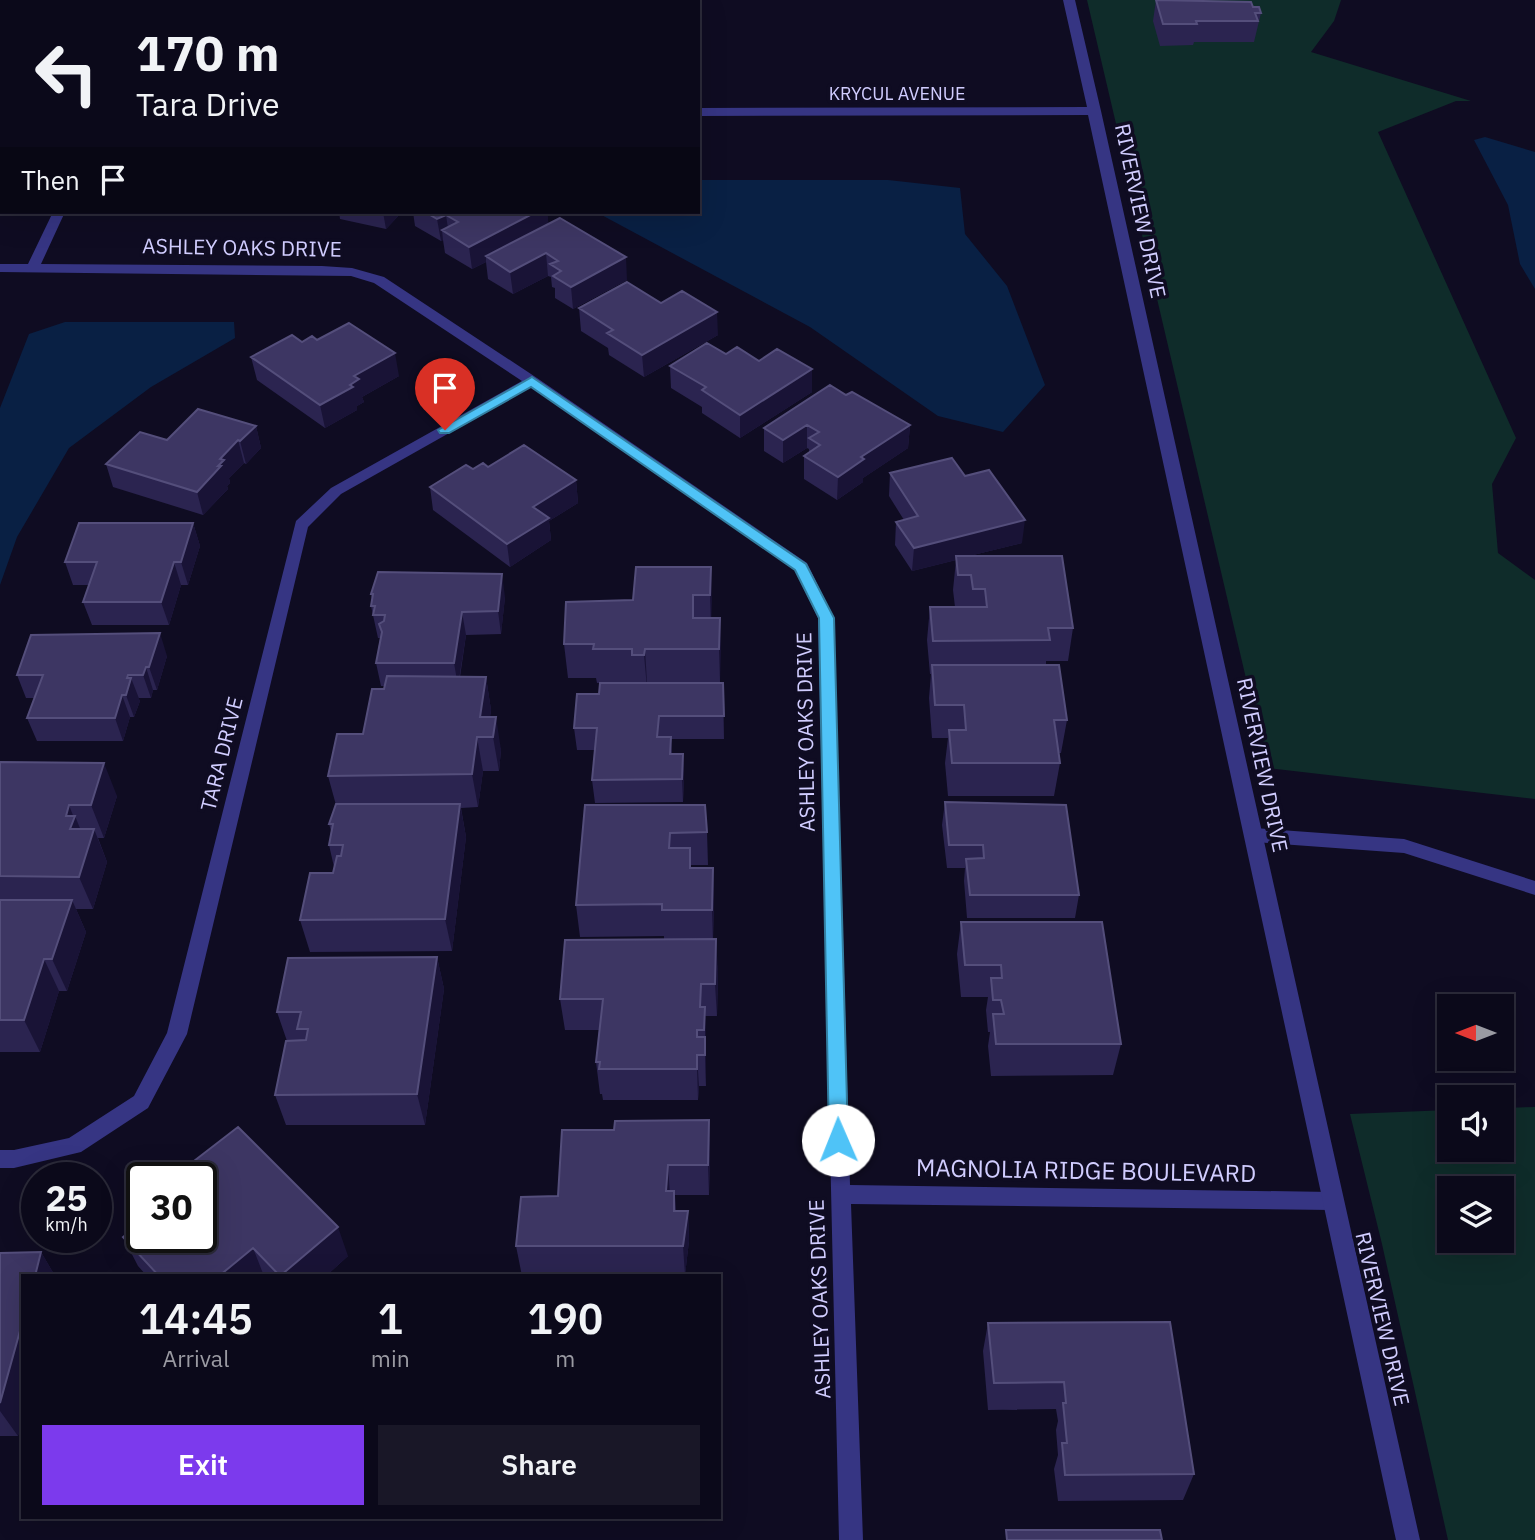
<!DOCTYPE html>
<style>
body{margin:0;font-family:"IBM Plex Sans",sans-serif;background:#191727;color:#f1f3f6;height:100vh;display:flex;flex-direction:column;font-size:26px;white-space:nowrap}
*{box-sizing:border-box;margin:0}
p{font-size:23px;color:#9a9aa2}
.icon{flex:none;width:38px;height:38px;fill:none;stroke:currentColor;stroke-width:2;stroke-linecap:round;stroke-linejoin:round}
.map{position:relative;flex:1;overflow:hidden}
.drawer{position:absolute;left:21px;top:1274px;width:700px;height:245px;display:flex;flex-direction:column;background:#0b091a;border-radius:0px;box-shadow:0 7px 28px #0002,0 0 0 2px #2b2a39}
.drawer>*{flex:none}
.guide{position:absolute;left:0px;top:0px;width:700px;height:214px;box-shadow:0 7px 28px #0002,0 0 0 2px #2b2a39;background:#0b091a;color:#f1f3f6;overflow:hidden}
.needle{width:46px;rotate:270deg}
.buttons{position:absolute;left:1437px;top:994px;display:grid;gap:14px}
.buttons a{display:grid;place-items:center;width:77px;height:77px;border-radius:0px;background:#0b091a;box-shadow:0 7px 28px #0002,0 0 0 2px #2b2a39;font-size:35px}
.speed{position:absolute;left:21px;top:1162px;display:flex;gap:14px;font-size:35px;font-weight:700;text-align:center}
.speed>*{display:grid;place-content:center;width:91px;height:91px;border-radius:50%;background:#0b091a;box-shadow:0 7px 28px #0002,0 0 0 2px #2b2a39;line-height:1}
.speed small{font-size:18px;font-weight:400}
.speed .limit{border:4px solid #111;border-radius:10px;background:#fff;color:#111}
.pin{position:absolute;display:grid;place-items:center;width:60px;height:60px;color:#fff;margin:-72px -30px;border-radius:50% 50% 50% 0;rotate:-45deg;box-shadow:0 0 7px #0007}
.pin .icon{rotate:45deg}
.me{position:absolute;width:77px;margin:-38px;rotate:359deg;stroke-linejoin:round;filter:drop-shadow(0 0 5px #0008)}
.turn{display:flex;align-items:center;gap:24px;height:147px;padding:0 21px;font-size:32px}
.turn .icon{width:91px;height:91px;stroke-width:2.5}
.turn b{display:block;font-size:49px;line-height:60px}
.then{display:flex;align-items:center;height:66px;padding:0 21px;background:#0003;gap:14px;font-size:26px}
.eta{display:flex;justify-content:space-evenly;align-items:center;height:119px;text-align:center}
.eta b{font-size:42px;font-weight:600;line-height:49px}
.primary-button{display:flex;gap:14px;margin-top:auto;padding:14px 21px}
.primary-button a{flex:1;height:80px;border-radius:0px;background:#7c3aed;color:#fff;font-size:28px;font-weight:600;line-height:80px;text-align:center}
.primary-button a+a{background:#191727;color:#f1f3f6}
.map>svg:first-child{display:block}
</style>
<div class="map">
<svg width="1535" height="1540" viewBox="0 0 1535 1540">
<rect width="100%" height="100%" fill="#0f0c22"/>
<path fill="#0f2c2a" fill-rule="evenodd" d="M1087 0H1341L1334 21 1311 52 1471 101H1456L1378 132 1516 438 1492 484 1498 553 1535 580V799L1267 768Z
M1535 1107V1540H1448L1382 1244 1350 1114 1449 1110V1150H1502V1108ZM1449 1188H1502V1241H1449Z"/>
<path fill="#092044" d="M1485 137 1535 152V289L1520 264 1508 205 1474 140Z
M698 180H888L960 188 965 234 1007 286 1045 385 1003 432 938 416 810 327 596 212H698Z
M65 322H234L235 338 151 387 69 448 17 537 0 585V408L29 334Z"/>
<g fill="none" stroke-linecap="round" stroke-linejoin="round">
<path fill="#363583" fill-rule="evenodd" d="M605 0H617V2H605Z"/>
<path fill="#363583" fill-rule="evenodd" d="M149 0H161L149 2Z
M53 212H65L41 264 322 266 352 268 384 277 537 378 807 563 834 618 850 1185 1332 1192 1339 1194 1343 1201 1339 1208 1332 1210 851 1204 863 1540H839L818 618 795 570 531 387 341 494 308 527 187 1034 148 1108 81 1152 14 1168H0V1150H14L69 1138 134 1096 167 1033 296 521 331 488 522 381 374 283 351 276 0 272V264H28Z
M1254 828 1404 839 1535 881V895L1404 853 1254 842 1248 840 1245 835 1248 830Z"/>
<path fill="#363583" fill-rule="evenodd" d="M1063 0H1075L1101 111 1420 1540H1396L1088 115 698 116V108L1087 107Z
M0 109H2V117H0Z"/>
</g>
<path fill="#2b2450" d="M1 0H60L61 2H2V61L0 55V3Z
M1156 0 1253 7 1261 13 1254 42H1194L1193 45 1160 46 1153 21Z
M339 212H402L386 229 340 219Z
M413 212H547L548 224 627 280 573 309 555 298V288L552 287 551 277 548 276 513 294 488 279 486 262 472 269 445 253 443 240 441 241 415 226Z
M661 303 718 335 644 377 609 355 608 348 581 331 579 308Z
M317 340 399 376 362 397 364 402 357 406V410L325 428 257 380 251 357 302 342Z
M726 354 812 369V392L740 438 702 413V407L671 388 670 366Z
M846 395 910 425 908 448 863 478V482L837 500 804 479V456L809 453V449L807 448 783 463 764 451V428Z
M256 426 261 448 246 464 244 463 229 478 230 483 227 486 228 489 203 515 113 487 106 464 167 440Z
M473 469 576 480 578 503 549 521 551 540 510 567 433 510 430 487Z
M890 473 965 476 1022 543 969 556 1073 628 1068 661H1046V665L1067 720 1061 753H1058L1060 763 1054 796H948L945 763 948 738H932L929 698 931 674H930L927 640 930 607H955L953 590 956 560 912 571 895 545 896 522 904 520 889 496Z
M193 523 200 546 188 585H181L169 625H92L83 602 89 585H73L65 562Z
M711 567V618H720V682L647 683H723L724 739H671L672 754H683L684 776 683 802 595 803 592 780 595 750H577L574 728 599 694 634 682 597 683 596 678H568L564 644 633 600Z
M371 594 505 597 501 634 466 635 460 677H486L491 710 490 717 501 750 499 771H483L478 807 461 808 466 837 452 951 310 952 300 920 333 873 334 867 329 845 331 831 329 824 336 805 328 776 363 734 384 689 385 686H381L376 663 380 638H378L371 606 372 599Z
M167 656 157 690H153L151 698H138L140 701 134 717H130L123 741H37L27 718 35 698H26L17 675Z
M0 762 117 796 104 838H98L107 862 93 909H76L86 932 67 991H59L40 1052H0Z
M945 802 1079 895 1075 918H967L964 881 965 868H947L942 825Z
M585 805 707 832 708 865H691V868H713L714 901 713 939 718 971 717 1016H705L706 1086H699L698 1100H603L602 1094H600L596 1062 599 1030H565L560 999 664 939V936L580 937 576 905Z
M961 922 1121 1044 1113 1075 991 1076 988 1046 990 1032H988L986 1010 988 997H961L957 954Z
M437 957 444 989 425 1125H286L275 1095 287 1041 277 1012Z
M709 1120 710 1151 709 1195H675L676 1211H688L689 1241 685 1275 522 1276 516 1246 558 1196Z
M123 1237 348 1256 326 1276H147L138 1266Z
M41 1252 55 1276H23V1416L18 1436H0V1253Z
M988 1323 1194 1474 1183 1500 1058 1501 1054 1469 1058 1455 1056 1430 1058 1421 1056 1409 988 1410 983 1351Z"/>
<path fill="#191336" d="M383 212H402L386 229Z
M536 212H547L549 228 486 256V262L472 269 469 247Z
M446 215 449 235 442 230 443 240 441 241 437 219Z
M546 253 548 276 513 294 510 272Z
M626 257 627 280 573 309 571 287Z
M717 312 718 335 644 377 642 355Z
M395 353 399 376 362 397 364 402 357 406V410L325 428 320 405 354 376Z
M812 369V392L740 438V415Z
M807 425V448L783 463V440Z
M910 425 908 448 863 478V482L837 500 838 477 861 457Z
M256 426 261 448 246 464 240 441Z
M238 440 244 463 229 478 230 483 227 486 228 489 203 515 197 492 220 459Z
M576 480 578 503 549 521 551 540 510 567 507 544 533 507Z
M1025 520 1022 543 957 559 956 556V560L912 571 914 548Z
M193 523 200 546 188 585 181 562Z
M174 562 181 585 169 625 161 602Z
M711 567 712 601 711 629 710 595Z
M502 574 505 597 501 634 498 611Z
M462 612 466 635 458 686 454 663Z
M720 618 721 651 720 682 719 649Z
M160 633 167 656 157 690 149 667Z
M645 649 647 682V688L644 655Z
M146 667 153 690 151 698 143 675Z
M128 675 130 682 131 678 140 701 134 717 126 695Z
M486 677 491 710 487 737 480 717Z
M122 695 130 717 123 741 115 718Z
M496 717 501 750 499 771 493 737Z
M477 737 483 771 478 807 472 774Z
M683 754 684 776 683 802 682 779Z
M104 763 117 796 104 838 91 805Z
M460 804 466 837 452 951 445 919Z
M69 805 74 818 75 816 88 848 94 829 107 862 93 909 79 877 66 816Z
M713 868 714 901 713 942 712 910Z
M72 900 86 932 67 991 52 959Z
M716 939 718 971 717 1016 715 984Z
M437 957 444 989 425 1125 417 1094Z
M44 959 59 991 40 1052 24 1020Z
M705 1007 706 1038V1086L705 1055Z
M697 1055 699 1086 698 1100 697 1069Z
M709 1120 710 1151 709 1195 708 1165Z
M668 1165 670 1195 666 1191Z
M688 1211 689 1241 685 1275 683 1246Z
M338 1227 348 1256 326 1276H280Z
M253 1248 264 1276H219Z
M41 1252 55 1276H35Z
M23 1320V1416L18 1436 0 1411V1403Z"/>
<path fill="#3d3663" stroke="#544e7b" stroke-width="2" d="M1 0H56L55 2H2V25H0V3Z
M1156 0 1251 2 1253 7H1259L1261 13H1255L1258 21H1196L1197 24H1163Z
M2 28V40H0V31Z
M425 212H536L469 247 442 230 458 222 446 215 437 219Z
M560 218 626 257 571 287 553 276 561 271 550 264 558 261 546 253 510 272 486 256Z
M627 282 661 303 682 291 717 312 642 355 607 333 613 330 579 308Z
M349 323 395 353 354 376 359 379 350 385 353 387 320 405 251 357 292 335 302 342 312 336 317 340Z
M707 343 726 354 737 347 759 361 777 349 812 369 740 415 702 390 706 387 670 366Z
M830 385 846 395 852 392 910 425 861 457 864 459 838 477 804 456 820 445 809 438 819 432 807 425 783 440 764 428Z
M198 409 256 426 240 441 238 440 220 459 224 460 218 466H221L197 492 106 464 140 432 167 440Z
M524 445 576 480 533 507 549 518 507 544 430 487 466 465 473 469 483 463 488 467Z
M952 458 965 476 989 470 1025 520 914 548 896 522 918 516 890 473Z
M79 523H193L181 562H174L161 602H83L97 562H65Z
M956 556H1062L1073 628H1048L1050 640 933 641 930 607H987L985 589H973L971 575H958Z
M636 567H711L710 595H693V618H720L719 649H645L644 655H632V649H593L594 644H564L566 602 633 600Z
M378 572 502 574 498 611 462 612 454 663H376L382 632 379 624 384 621 385 615H373L375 606H371L373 594H371Z
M160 633 149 667H146L143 675H128L127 678H131L126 695H122L115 718H27L43 675H17L31 635Z
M932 665H1059L1067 720H1054L1060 763H952L949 730H966L964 705H935Z
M387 676 486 677 480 717H496L493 737H477L472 774 328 776 337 734H363L372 689H384Z
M600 683H723L724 716H659L657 737H671L670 754H683L682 779 592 780 597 728H574L577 694H599Z
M0 762 104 763 91 805H69L66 816H75L70 829H94L79 877 0 876Z
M945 802 1066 805 1079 895H970L966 859 984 858 983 845H949Z
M336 804H460L445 919 300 920 310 873H333L337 856H341L343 845H329L333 824H329Z
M585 805H705L707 832 670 833 669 848H690V868H713L712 910H662V904L576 905Z
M0 900H72L52 959H44L24 1020H0Z
M961 922H1102L1121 1044H996L993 1014H1004L1001 1000H993L991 978H1002L1001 965H965Z
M716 939 715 984H701L700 1007H705L704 1030H697V1037H705V1055H697V1069H599L600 1062H596L603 999H560L565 940Z
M437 957 417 1094 275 1095 286 1041 306 1040 308 1029H297L301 1012H277L288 958Z
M709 1120 708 1165H668L666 1191H674V1211H688L683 1246H516L521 1197 558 1196 562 1130H614L615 1121Z
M238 1127 338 1227 280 1276 253 1248 219 1276H159L123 1237 142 1222V1237H201V1178H172Z
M41 1252 35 1276H23V1320L0 1403V1253Z
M1170 1322 1194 1474 1065 1475 1062 1443H1067L1063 1403H1066L1064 1382 994 1383 988 1323Z
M1006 1530H1160L1162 1540H1007Z"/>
<path fill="#4fc3f7" stroke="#337fa1" stroke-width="2" d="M532 377 806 564 834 618 848 1140 845 1145 838 1148 832 1145 829 1140 819 618 795 570 531 387 449 433H440L438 430Z"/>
<g text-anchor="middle" stroke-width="7" stroke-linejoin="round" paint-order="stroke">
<g font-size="18" fill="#d1cdff" stroke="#0f0c22">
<text x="897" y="100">KRYCUL AVENUE</text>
</g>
<g font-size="21" fill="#d1cdff" stroke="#0f0c22">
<text transform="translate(1140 211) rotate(78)" y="7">RIVERVIEW DRIVE</text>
<text transform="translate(242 248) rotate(1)" y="7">ASHLEY OAKS DRIVE</text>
<text transform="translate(806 732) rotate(-91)" y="7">ASHLEY OAKS DRIVE</text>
<text transform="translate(222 754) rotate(-76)" y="7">TARA DRIVE</text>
<text transform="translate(1262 765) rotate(78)" y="7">RIVERVIEW DRIVE</text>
<text transform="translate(820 1299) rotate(-92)" y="7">ASHLEY OAKS DRIVE</text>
<text transform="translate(1382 1319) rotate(77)" y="7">RIVERVIEW DRIVE</text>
</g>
<g font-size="24" fill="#d1cdff" stroke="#0f0c22">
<text transform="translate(1086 1171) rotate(1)" y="8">MAGNOLIA RIDGE BOULEVARD</text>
</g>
</g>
</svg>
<div class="buttons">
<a><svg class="needle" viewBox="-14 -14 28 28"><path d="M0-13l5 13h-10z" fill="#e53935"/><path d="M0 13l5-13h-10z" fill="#9a9aa2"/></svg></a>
<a><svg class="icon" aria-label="sound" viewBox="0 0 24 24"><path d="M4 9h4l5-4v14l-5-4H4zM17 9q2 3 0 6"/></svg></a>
<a><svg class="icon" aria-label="layers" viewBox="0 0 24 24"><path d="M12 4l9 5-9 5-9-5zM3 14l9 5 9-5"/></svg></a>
</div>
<div class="speed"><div>25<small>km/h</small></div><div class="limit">30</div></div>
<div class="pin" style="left:445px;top:430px;background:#d93025"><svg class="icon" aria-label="arrive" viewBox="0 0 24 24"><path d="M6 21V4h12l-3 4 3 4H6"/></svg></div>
<svg class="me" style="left:838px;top:1140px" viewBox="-20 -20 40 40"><circle r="19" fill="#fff"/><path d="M0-13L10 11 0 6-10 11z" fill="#4fc3f7"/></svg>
<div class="guide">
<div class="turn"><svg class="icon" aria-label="left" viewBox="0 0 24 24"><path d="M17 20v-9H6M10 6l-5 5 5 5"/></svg><div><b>170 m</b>Tara Drive</div></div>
<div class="then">Then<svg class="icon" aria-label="arrive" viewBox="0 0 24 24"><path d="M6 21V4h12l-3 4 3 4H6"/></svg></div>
</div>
<section class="drawer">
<div class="eta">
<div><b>14:45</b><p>Arrival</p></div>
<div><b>1</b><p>min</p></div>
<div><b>190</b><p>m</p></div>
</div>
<div class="primary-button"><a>Exit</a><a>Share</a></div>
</section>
</div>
